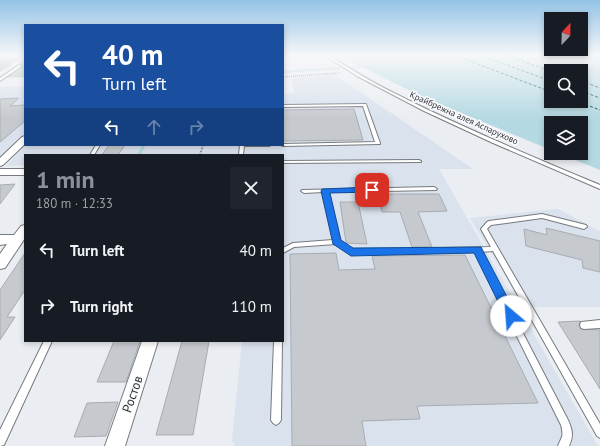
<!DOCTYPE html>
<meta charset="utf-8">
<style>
body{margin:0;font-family:"PT Sans",sans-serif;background:#20242c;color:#f1f3f6;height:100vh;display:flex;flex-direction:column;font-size:15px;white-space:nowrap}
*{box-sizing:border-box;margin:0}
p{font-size:13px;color:#9ea1a6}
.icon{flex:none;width:22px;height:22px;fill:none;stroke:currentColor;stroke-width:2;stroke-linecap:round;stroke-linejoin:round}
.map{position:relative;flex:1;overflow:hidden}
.side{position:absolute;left:24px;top:154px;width:260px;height:188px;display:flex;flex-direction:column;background:#171b24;border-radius:0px;box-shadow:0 2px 6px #0003}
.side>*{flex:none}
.top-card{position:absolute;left:24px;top:24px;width:260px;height:122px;border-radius:0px;box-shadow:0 2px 6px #0003;background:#1a4fa0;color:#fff;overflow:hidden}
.needle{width:26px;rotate:22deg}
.fabs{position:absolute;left:544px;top:12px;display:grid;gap:8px}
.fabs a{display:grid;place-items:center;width:44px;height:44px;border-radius:0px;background:#171b24;box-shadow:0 2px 6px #0003;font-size:20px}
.pin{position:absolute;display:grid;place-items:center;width:34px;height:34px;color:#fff;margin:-17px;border-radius:8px;box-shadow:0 2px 6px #0006}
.me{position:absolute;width:44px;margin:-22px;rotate:333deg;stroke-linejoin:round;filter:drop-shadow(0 0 3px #0008)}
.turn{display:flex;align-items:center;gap:14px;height:84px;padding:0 12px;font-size:18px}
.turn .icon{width:52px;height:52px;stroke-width:2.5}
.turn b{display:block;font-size:28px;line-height:34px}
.lanes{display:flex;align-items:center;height:38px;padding:0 12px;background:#0003;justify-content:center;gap:20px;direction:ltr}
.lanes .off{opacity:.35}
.round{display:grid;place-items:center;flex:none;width:42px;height:42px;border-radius:0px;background:#20242c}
.headline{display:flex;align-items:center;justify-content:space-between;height:68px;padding:0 12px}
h1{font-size:24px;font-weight:800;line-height:30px;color:#8c9099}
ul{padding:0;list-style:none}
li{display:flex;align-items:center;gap:12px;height:56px;padding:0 12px}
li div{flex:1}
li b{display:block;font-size:15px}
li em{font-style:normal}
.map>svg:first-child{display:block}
</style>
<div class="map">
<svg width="600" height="446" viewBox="0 0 600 446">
<rect width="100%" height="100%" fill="#eaedf2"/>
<path fill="#dae2ed" d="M334 74 473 169H439L598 446H235L232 441 242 341H283V155H25V165L6 166 25 145H283V94L295 93 291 79Z
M25 86V133L0 156V87Z
M558 209 600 231V307H524L470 218Z"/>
<path fill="#aec5b6" d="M25 58V77L0 78V77Z"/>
<path fill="#9fbba8" d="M0 55H25V56L0 72Z"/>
<path fill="#b5d9e2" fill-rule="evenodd" d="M338 55H600V170L558 153H581V123H551V150L425 98ZM551 71H581V101H551Z"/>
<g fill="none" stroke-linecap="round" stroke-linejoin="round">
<path stroke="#b5d9e2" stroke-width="2" d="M348 68 361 67
M283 72 340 68"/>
<path stroke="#b5d9e2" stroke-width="3" d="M139 155 144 145"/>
<path stroke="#035361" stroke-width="1" stroke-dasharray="3 2" stroke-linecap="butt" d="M454 55 551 92
M479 55 551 81
M503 55 551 71
M581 81 600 88
M581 91 600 98
M576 101 600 110"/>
</g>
<path fill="#c6cace" stroke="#a8acb0" d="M19 98 10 106 25 105V121L0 142V99Z
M354 109 363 140 283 141V110Z
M109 145H125L118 155H102Z
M15 184 0 204V185Z
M377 194H439L447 211 418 212 432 247H412L400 212H382Z
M340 202H358L367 244 346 243Z
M546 228 600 241V272L583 268 582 260 526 246 524 229 547 235Z
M25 253V290L7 317H15L0 340V290Z
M336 253 339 270 375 269 372 256 465 255 538 403 417 406 420 419 362 421 366 446H292L290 254Z
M580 321 579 325 581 329 600 330V389L558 322Z
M114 341H140L126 382H97Z
M182 341H209L193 435H156Z
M118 402 106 436 74 437 87 403Z"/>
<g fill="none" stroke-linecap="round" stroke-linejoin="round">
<defs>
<path id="service" d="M324 55H328C349 68 371 82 394 93 461 127 531 156 600 185V189L493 143 424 111 357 76Z
M19 65 22 66 0 81V78Z
M366 104 380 143V144L283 146 281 145H283V144L375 142 363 106 283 107V105Z
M96 145H100L94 155H90Z
M240 145H271L269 146H244L243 155H239Z
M419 160 421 161V162L283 163V161Z
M434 187 437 189 436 190 328 192 340 241 352 250 491 247 481 229 487 222 489 221 542 214 586 225 587 227 584 229 542 218 491 225 487 229 600 424V438L597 436 493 251 481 252 568 420C572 429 574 436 569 446H558C562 436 564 437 561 425L475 252 351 254 336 244 294 247 283 253V248L293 243 333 240 323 192 304 193 301 191 302 190Z
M600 320V328L584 329 581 328 580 325 581 322Z
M44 341H52L4 445 0 446V430Z
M274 341H282L281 420 279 423 276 425 273 423 271 420Z"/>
<path id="minor" d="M25 136V144L3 165 0 166V158L22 137Z
M0 169H25V175H0Z
M25 225V238L5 268 0 269V254L7 244 0 245V235H14L21 226Z
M142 341H158L125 446H105Z"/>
</defs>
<use href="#service" stroke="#777a7e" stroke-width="2"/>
<use href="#minor" stroke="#777a7e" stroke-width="2"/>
<path stroke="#8b8d90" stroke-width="1.5" stroke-dasharray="1 1" stroke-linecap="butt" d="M283 77 340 73"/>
<path stroke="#8b8d90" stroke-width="2" stroke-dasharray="1.5 1.5" stroke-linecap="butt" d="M200 155 203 145"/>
<use href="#service" fill="#fff" fill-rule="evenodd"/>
<use href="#minor" fill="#fff" fill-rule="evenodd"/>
</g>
<linearGradient id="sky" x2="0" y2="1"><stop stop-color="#93c3e6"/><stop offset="0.47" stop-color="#f6f7f9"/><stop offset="1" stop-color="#f6f7f9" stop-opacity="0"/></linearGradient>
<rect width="600" height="118" fill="url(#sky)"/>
<path fill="#1a73e8" stroke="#114b97" d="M372 187 376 190 374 192 330 193 341 240 353 248 481 247 515 312 517 316 515 320 511 321 507 320 474 253 351 256 333 244 321 191 322 189Z"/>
<g text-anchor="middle" stroke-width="3.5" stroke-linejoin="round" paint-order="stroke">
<g font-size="9" fill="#333436" stroke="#f8fafe">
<text transform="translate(464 118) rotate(24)" y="3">Крайбрежна алея Аспарухово</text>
</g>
<g font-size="13" fill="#333436" stroke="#f8fafe">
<text transform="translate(132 394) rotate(-71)" y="5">Ростов</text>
</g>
</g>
</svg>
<div class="fabs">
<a><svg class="needle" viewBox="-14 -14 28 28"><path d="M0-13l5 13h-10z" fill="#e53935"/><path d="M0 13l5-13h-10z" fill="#9ea1a6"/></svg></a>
<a><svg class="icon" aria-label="search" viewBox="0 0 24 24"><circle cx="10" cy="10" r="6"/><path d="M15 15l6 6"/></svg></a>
<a><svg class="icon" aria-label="layers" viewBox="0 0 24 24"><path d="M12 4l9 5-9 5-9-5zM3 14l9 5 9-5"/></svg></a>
</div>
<div class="pin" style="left:372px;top:190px;background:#d93025"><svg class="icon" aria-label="arrive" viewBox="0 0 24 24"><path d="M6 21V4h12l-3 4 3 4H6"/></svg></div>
<svg class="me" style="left:511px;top:316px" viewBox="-20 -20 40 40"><circle r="19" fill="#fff"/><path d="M0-13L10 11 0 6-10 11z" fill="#1a73e8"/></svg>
<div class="top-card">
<div class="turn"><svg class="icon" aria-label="left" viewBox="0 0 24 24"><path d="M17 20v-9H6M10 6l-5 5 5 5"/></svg><div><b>40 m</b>Turn left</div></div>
<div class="lanes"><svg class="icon" aria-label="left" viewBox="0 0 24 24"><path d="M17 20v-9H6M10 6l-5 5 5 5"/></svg><svg class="icon off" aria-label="ahead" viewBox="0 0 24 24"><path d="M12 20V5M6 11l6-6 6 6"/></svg><svg class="icon off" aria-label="right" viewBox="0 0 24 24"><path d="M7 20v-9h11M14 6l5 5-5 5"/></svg></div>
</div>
<section class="side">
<div class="headline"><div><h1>1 min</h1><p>180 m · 12:33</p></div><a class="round"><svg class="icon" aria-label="close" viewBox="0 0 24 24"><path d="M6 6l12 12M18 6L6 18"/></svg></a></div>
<ul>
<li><svg class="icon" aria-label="left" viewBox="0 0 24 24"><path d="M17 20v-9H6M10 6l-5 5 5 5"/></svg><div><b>Turn left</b></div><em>40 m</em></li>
<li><svg class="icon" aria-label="right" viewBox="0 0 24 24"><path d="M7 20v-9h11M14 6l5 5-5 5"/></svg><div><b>Turn right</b></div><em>110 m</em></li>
</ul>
</section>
</div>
